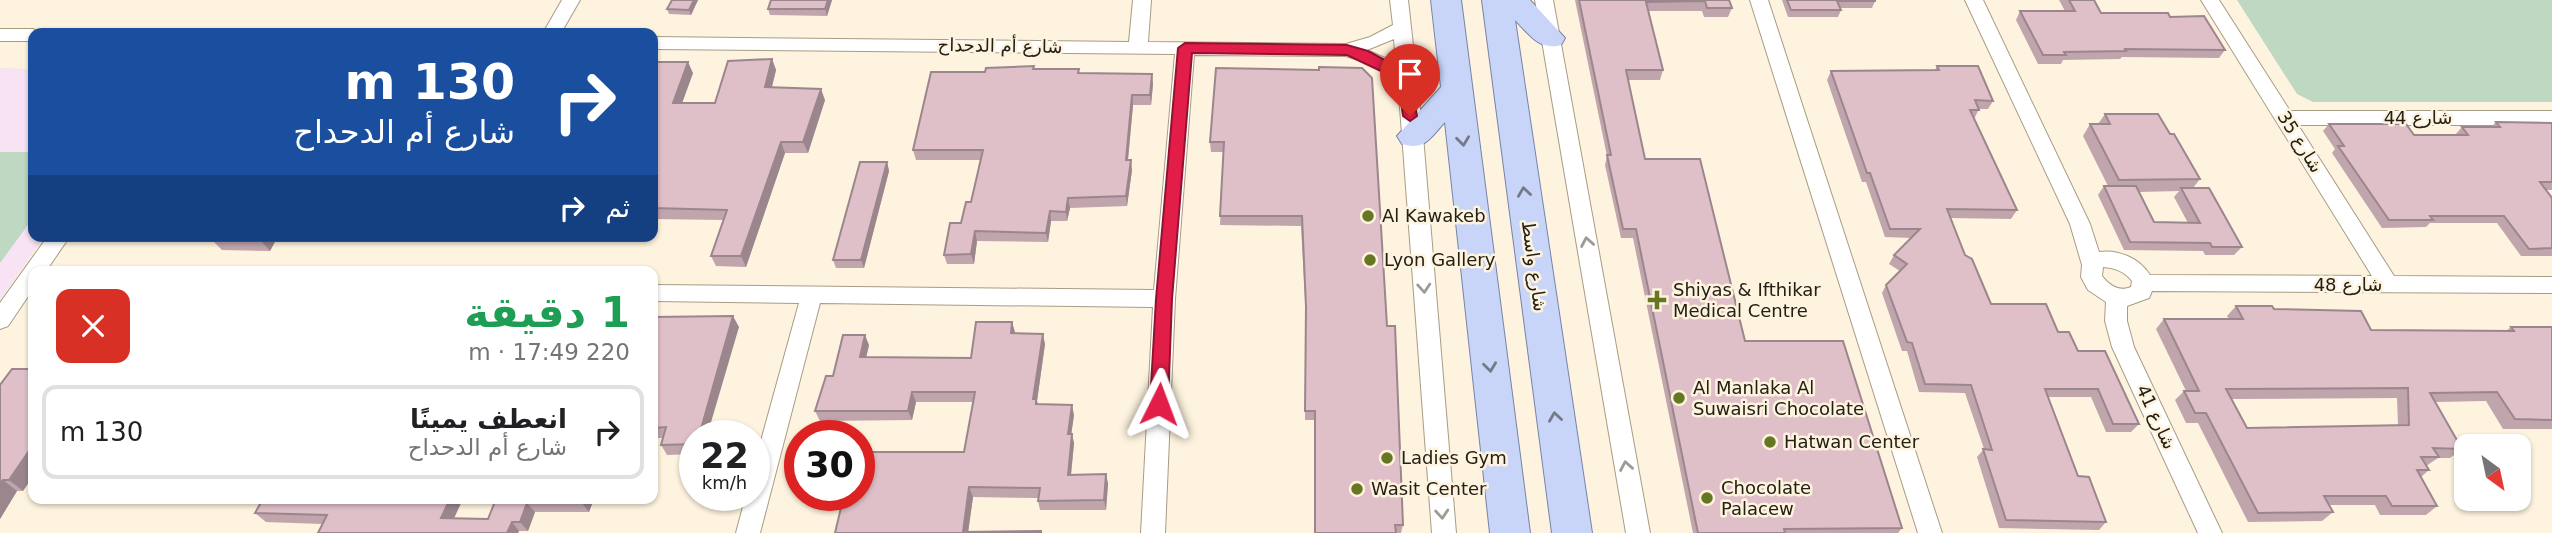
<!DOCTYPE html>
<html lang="ar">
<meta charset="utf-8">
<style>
body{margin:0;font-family:"DejaVu Sans",Vazirmatn,sans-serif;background:#f2f2f2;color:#202124;direction:rtl;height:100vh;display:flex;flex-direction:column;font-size:26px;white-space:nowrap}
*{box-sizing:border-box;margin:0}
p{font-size:23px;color:#757577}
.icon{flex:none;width:38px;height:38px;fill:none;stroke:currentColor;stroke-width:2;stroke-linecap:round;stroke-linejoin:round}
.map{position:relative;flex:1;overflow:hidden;direction:ltr}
.sheet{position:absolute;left:28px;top:266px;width:630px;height:238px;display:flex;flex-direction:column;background:#fff;border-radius:14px;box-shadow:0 2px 5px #0004;direction:rtl}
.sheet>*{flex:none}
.guide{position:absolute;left:28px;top:28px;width:630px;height:214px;border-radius:14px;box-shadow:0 2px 5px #0004;direction:rtl;background:#1a4fa0;color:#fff;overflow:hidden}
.needle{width:46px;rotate:147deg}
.buttons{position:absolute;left:2454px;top:434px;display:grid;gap:14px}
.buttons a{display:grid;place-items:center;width:77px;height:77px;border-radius:14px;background:#fff;box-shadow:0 2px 5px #0004;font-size:35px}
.speed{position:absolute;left:679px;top:420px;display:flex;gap:14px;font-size:35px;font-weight:700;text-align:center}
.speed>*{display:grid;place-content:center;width:91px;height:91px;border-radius:50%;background:#fff;box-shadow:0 2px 5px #0004;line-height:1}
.speed small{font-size:18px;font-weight:400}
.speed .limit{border:10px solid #d22;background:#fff;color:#111}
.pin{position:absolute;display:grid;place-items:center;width:60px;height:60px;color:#fff;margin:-72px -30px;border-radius:50% 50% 50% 0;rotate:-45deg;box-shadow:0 0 7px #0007}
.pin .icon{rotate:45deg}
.me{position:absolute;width:77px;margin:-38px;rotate:3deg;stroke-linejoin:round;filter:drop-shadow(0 0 5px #0008)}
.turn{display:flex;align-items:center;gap:24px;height:147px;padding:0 28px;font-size:32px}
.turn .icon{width:91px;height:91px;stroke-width:2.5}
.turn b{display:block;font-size:49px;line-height:60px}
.then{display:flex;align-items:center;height:66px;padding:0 28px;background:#0003;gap:14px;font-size:26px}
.round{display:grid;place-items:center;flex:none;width:74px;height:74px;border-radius:14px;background:#f2f2f2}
.summary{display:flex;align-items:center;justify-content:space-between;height:119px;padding:0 28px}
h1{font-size:42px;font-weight:700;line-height:52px;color:#1e9e55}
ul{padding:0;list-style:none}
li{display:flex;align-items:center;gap:21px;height:94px;margin:0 14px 10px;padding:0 14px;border:4px solid #e0e0e0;border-radius:14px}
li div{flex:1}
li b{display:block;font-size:26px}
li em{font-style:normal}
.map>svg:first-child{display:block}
</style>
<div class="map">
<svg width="2552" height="533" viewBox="0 0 2552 533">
<rect width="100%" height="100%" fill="#fdf3de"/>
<path fill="#f7e3f3" d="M0 68 33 69V236H45L0 300Z"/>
<path fill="#bed8c1" d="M2237 0H2552V102H2313L2297 94Z
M0 152H33V218L0 263Z"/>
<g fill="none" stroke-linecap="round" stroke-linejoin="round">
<defs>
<path id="street" d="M562 0H580L561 33H543Z
M1133 0H1151L1148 42 1346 44 1370 37 1393 25 1390 0H1408L1423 136 1456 533H1432L1398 81 1371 64 1346 56 1194 55 1175 299 1165 533H1141L1153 307 820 303 760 533H736L746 495H754V466L799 303 653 301V285L1154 290 1175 54 653 49V37L1129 42ZM1394 39 1396 63 1367 50Z
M1535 0H1553L1650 533H1626Z
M1750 0H1768L1942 533H1918Z
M1965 0H1983L2090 224 2099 252C2118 249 2139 258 2150 275L2372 276 2201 0H2219L2290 111H2552V125H2298L2394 276 2552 277V293L2152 291 2149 298 2127 306V321L2134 347 2222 533H2198L2112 347 2105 321 2106 302 2088 290 2081 277 2082 265 2070 224ZM2103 267C2115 268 2124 271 2132 281L2131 287C2119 292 2110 286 2102 276Z
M0 29H33L41 33H33V41H0Z
M48 236H70L46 271H33V289L8 326 0 329V303Z"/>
<path id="primary" d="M1431 0H1461L1530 533H1490L1445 122C1430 138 1425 151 1402 144L1397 136 1441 87Z
M1482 0H1530L1565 38 1561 45C1539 51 1529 34 1515 20L1592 533H1552Z"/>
</defs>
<use href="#street" stroke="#a89c84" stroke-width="2"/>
<use href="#primary" stroke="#7783a7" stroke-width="2"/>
<use href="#street" fill="#fff" fill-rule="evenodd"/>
<use href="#primary" fill="#c8d5f9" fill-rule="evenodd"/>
</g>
<path fill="#c0a5ad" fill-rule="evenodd" d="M672 0H698L691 15 669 14 667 9Z
M832 0 827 16 770 15 768 9Z
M1575 0H1729L1732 8 1728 17H1704L1702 11H1648L1663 70 1660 80H1628L1645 159 1745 341 1902 528 1898 533H1693L1633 238H1621L1605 165 1607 156Z
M1782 0H1875V1L1872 8H1840L1841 10 1838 17H1788Z
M2059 0H2094L2101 13 2170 17 2225 50 2219 58 2122 57 2120 59 2063 60 2061 64H2038L2016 20 2020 11H2065Z
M772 59 776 70 772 87 825 100 808 153H785L746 267 716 266 711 256 723 220 653 219V62L693 73 682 103H715Z
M1937 66 1993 101 1988 109H1979L1974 119 2017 210 2011 219 1950 218 1965 255 1991 304 2058 332 2078 351 2139 424 2131 432H2106L2091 397H2048L2078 476 2106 522 2099 530 1999 528 1977 457 1984 449 1965 393 1919 392 1907 351H1902L1882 293 1886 285 1900 271 1889 264 1894 255 1912 238 1885 237 1866 182H1862L1827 80 1831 71 1935 70Z
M1216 68 1387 326 1403 525 1401 533H1315V420H1305L1306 317 1301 226 1220 225 1223 152H1211L1210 142Z
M1034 69 1080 73 1153 84 1151 105H1133L1128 160 1132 170 1127 206 1070 208 1067 221H1051L1048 242 977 241 974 264H947L944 255 971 202 980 160H916L913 150 985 72Z
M2105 114 2170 134 2200 179 2193 188 2242 247 2234 255H2205L2203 251 2124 250 2098 195 2104 186H2108L2083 136 2090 124H2098ZM2179 191 2174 197 2188 223 2154 222 2139 192Z
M2496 122 2552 123V190H2546L2552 198V256H2521L2497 223H2430L2426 227 2382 228 2332 153 2335 149 2323 131 2329 124 2414 135H2455L2462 127H2491Z
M887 162 889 171 864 268H836L833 260Z
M278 236 270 251 222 250 213 241Z
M2236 306 2274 309 2371 330 2506 331 2511 327H2552V429H2503L2486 401 2435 402 2462 449 2450 458H2438L2426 466 2429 470 2421 477 2437 506 2426 515H2380L2375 505H2329L2333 512 2322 521 2248 522 2198 423H2186L2175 400 2184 391H2186L2156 329 2164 319H2229L2227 316ZM2397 398 2398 425 2247 428 2231 399Z
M653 317 739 327 695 436V454L667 455 661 445 663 438H653Z
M1012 322 1015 334 1045 344 1037 401 1038 404 1074 415 1071 434 1074 443 1071 475 1106 474 1108 484 1106 510H1040L1038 501V498L973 497 968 532 1041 531 1042 533H835L964 452 973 402H916L912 420 820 421 815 411 833 376 869 345 866 357 971 358Z
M33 369V476L23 491H17L0 519V385Z
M496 499H594L589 512H535L528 531H519L518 533H318L322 524 266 522 255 513 488 519Z"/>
<path fill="#9c868d" d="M694 0H698L691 15 689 10Z
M828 0H832L827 16 825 9Z
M772 59 776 70 769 98 765 87Z
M688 62 693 73 678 114 673 103Z
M1152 74 1153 84 1151 105 1150 95Z
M821 89 825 100 808 153 803 142Z
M1132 95 1133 105 1127 169 1126 160Z
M781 142 785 153 746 267 741 256Z
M1131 160 1132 170 1127 206 1126 196Z
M887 162 889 171 864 268 861 260Z
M1068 198 1070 208 1067 221 1066 212Z
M1050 211 1051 221 1048 242 1046 233Z
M975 231 977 241 974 264 971 254Z
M264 236H278L270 251 261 241Z
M733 316 739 327 707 436H699Z
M1012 322 1015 332 1013 344 1011 333Z
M1043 334 1045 344 1037 401 1039 409 1033 399Z
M865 335 869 345 864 367 860 357Z
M912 392 916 402 912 420 908 411Z
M1072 405 1074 415 1070 443 1068 434Z
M1072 434 1074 443 1070 484 1068 475Z
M33 445V476L23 491 9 480Z
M1106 474 1108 484 1106 510 1104 500Z
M3 480 17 491 0 519V484Z
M969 487 973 497 968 533 963 532Z
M450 499H463L450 527 441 518Z
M584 499H594L589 512 582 503Z
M527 503 535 512 528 531 520 522Z
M512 522 519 531 518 533H507Z"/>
<path fill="#dfc0c9" stroke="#9c868d" stroke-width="2" fill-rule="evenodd" d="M672 0H694L689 10 667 9Z
M771 0H828L825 9H768Z
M1579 0H1729L1732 8H1707L1705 1 1646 2 1663 70H1626L1645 159H1700L1745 341H1843L1902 528 1784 529 1785 533H1698L1636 229H1623L1607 155H1611Z
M1787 0H1875V1H1837L1841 10H1791Z
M2069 0H2094L2101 13H2168L2170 17 2204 16 2225 50 2125 49 2126 51 2064 52 2066 55H2043L2020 11H2075Z
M772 59 765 87 821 89 803 142H781L741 256H711L727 210 653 208V62H688L673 103H715L728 61Z
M1034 66 1033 69H1079L1078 73 1152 74 1150 95H1132L1126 160H1131L1126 196 1068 198 1066 212 1050 211 1046 233 975 231 971 254 944 255 950 223H961L966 202H971L983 150H913L931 72H985L986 68Z
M1937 66H1978L1993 101 1975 100 1979 110H1970L2017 210 1947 209 1965 255 1972 259 1991 304H2046L2058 332H2069L2078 351H2105L2139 424H2113L2098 389H2045L2078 476 2089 477 2106 522 2006 520 1983 449 1992 450 1971 385 1925 384 1912 343 1907 342 1886 285 1907 264 1894 255 1920 229H1890L1870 173H1867L1831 71 1939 70Z
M1319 67 1362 68 1372 78 1387 326H1395L1403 525H1395L1396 533H1315V411H1305L1306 307 1302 216H1220L1224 142H1210L1216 68 1319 70Z
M2105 114H2158L2170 134H2174L2200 179 2119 180 2090 124H2110Z
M2496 122 2552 123V182H2540L2552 198V248L2529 249 2504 216H2430L2433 220H2389L2338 146H2344L2329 124H2406L2414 135H2468L2462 127H2500Z
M860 162H887L861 260H833Z
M2104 186H2136L2154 222 2200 223 2181 188H2209L2242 247H2212L2210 243 2130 242Z
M216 236H264L261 241H213Z
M2236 306H2272L2274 309 2361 311 2371 330 2514 331 2511 327H2552V420L2515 419 2497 392 2430 393 2462 449 2433 448 2439 457H2421L2429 470H2417L2437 506H2392L2386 496H2324L2333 512 2258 513 2206 413H2195L2184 391H2199L2164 319H2243ZM2408 388 2409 425 2247 428 2226 389Z
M733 316 699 436H695V444L661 445 666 427 653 428V317Z
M976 322H1012L1011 333 1043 334 1033 399H1036V404L1072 405 1068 434H1072L1068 475 1106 474 1104 500 1038 501 1040 488 969 487 963 532 1041 531V533H835L844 495H859V452H964L975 392H912L908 411H815L826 376H833L843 335H865L860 357 971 358Z
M12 369H33V376L31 379H33V445L9 480H3L0 484V385Z
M263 499H450L441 518 488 519 496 499H584L582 503H527L520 522H512L507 533H318L327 515 255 513Z"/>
<defs><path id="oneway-chevron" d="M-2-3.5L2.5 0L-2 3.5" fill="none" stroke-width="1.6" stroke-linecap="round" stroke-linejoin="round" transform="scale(1.75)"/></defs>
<g stroke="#767a88">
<use href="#oneway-chevron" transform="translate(1463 141) rotate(83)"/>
<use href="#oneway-chevron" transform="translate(1524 192) rotate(-98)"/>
<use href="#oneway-chevron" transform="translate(1490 367) rotate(83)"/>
<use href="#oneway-chevron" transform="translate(1555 417) rotate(-98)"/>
</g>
<g stroke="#9c9b96">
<use href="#oneway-chevron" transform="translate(1587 242) rotate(-100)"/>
<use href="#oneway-chevron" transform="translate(1424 288) rotate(86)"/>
<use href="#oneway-chevron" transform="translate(1626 466) rotate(-100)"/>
<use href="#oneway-chevron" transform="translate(1442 514) rotate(85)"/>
</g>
<path fill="#e11d48" stroke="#92132f" stroke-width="2" d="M1185 43 1347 45 1368 51 1409 73 1417 116 1410 121 1403 116 1398 79 1347 55 1192 53 1172 299 1168 404 1165 410 1159 412 1153 410 1150 404 1156 299 1178 48Z"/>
<g fill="#677623" stroke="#fdf3de" stroke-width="2.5">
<circle cx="1368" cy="216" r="7"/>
<circle cx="1370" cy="260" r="7"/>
<path d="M1653.5 289.5h7v7h7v7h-7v7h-7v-7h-7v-7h7z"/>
<circle cx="1679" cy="398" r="7"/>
<circle cx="1770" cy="442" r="7"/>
<circle cx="1387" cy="458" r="7"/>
<circle cx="1357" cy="489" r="7"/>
<circle cx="1707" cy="498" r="7"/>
</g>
<g text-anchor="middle" stroke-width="5" stroke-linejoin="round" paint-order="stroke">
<g font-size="18" fill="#242016" stroke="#fdf3de">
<text transform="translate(1000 46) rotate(1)" y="6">شارع أم الدحداح</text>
<text x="2418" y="124">شارع 44</text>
<text transform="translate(2300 142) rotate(58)" y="6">شارع 35</text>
<text transform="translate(1534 266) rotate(82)" y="6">شارع واسط</text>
<text x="2348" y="291">شارع 48</text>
<text transform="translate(2156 417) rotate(65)" y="6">شارع 41</text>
</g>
<g font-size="18" fill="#242016" stroke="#fdf3de" text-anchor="start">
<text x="1382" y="222">Al Kawakeb</text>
<text x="1384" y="266">Lyon Gallery</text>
<text x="1673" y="296">Shiyas &amp; Ifthikar<tspan x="1673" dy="21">Medical Centre</tspan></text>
<text x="1693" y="394">Al Manlaka Al<tspan x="1693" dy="21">Suwaisri Chocolate</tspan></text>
<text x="1784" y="448">Hatwan Center</text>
<text x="1401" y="464">Ladies Gym</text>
<text x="1721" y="494">Chocolate<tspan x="1721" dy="21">Palacew</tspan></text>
<text x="1371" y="495">Wasit Center</text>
</g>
</g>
</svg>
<div class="buttons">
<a><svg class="needle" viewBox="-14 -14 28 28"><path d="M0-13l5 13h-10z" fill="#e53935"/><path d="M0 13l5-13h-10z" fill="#757577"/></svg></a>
</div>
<div class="speed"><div>22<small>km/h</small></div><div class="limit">30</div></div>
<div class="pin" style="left:1410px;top:116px;background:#d93025"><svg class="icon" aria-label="arrive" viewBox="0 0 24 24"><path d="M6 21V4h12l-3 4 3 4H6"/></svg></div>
<svg class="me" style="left:1159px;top:404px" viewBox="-20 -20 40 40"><path d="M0-17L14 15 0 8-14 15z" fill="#e11d48" stroke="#fff" stroke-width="4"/></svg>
<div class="guide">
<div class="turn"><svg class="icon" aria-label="right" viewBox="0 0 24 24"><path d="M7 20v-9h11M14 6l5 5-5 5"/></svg><div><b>130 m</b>شارع أم الدحداح</div></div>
<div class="then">ثم<svg class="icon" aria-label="right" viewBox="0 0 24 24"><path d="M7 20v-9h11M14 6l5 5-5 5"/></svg></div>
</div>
<section class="sheet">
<div class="summary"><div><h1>1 دقيقة</h1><p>220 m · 17:49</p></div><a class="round" style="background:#d93025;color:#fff"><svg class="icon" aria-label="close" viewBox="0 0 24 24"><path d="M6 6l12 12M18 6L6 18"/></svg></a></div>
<ul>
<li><svg class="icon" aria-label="right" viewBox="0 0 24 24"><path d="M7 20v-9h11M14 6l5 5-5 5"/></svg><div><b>انعطف يمينًا</b><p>شارع أم الدحداح</p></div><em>130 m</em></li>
</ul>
</section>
</div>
